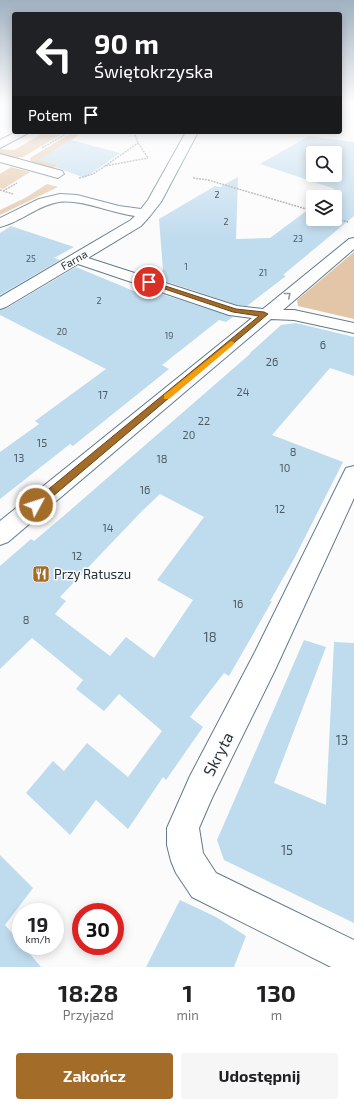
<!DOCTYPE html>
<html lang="pl">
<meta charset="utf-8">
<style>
body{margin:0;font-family:"Exo 2",sans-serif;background:#f6f6f6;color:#202124;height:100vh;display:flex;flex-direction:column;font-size:15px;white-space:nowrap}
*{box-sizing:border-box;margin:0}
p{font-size:13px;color:#757577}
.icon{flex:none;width:22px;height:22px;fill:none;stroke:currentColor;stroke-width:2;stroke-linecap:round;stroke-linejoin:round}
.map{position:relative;height:967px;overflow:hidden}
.sheet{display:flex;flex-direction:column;background:#fff;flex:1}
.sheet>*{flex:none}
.hud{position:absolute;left:12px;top:12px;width:330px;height:122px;border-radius:4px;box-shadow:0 2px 10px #0003;background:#202124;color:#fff;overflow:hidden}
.tools{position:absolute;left:306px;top:146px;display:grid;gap:8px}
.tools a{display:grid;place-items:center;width:36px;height:36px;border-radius:4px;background:#fff;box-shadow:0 2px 10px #0003;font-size:20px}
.speed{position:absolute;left:12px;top:903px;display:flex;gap:8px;font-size:20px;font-weight:700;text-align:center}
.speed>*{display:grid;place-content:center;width:52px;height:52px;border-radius:50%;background:#fff;box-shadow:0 2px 10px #0003;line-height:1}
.speed small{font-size:10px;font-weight:400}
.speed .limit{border:6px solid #d22;background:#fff;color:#111}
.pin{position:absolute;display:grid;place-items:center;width:34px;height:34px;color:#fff;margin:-17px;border:2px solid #fff;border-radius:50%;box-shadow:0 1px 4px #0007}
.me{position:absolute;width:44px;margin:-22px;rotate:50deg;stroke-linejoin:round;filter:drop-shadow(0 0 3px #0008)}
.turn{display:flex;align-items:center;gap:14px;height:84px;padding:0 16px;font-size:18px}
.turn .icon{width:52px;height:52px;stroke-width:2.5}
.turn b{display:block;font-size:28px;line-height:34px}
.then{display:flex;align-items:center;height:38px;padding:0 16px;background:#0003;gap:8px;font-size:15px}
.eta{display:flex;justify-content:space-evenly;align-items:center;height:68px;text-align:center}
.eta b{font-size:24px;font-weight:700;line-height:28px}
.action{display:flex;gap:8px;margin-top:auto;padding:8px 16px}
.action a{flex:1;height:46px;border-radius:4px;background:#a36c28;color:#fff;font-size:16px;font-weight:700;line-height:46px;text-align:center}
.action a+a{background:#f6f6f6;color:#202124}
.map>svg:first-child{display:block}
</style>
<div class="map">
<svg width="354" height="967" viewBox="0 0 354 967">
<rect width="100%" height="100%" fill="#fbfbfb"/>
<path fill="#e3c6a7" d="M45 132H65L23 157 13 158 0 156V149L14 150Z
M71 133 79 135 39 160 59 165 52 169 31 163 30 158Z
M11 167 30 172 3 189 0 188V174Z
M47 184 58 187 0 215V210L25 198Z
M354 252V319L298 306 297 300Z"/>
<path fill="#bfdbee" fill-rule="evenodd" d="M309 136 354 142V216L283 275 286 276 247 306 237 305 156 278 163 270 159 219 215 186 220 187 238 177 236 239 270 238 313 206V219H335V197H325L335 189 260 164ZM313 153H335V175H313Z
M71 140 120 153 85 178 55 167 59 165 38 160Z
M11 226 74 247 54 258 60 260 0 295V233Z
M76 267 141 294 146 289 233 317 226 322 219 320 162 365 169 369 73 446 70 444 0 499V452L39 424 35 421 106 369 0 315V310L7 308Z
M296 323 354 337V376L330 368 272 435 343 462 294 559 270 601H272L229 676 224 673 190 717 203 727 166 780 163 777 128 829 96 800 70 835 26 793 53 761 64 771 87 743 128 777 162 731 119 694 104 711 76 689 83 680 32 638 0 669V566L31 539 34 541 67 513 250 354V353L281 325ZM160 494 204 517 157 580 193 600 154 658 126 637 110 656 55 614 66 601 60 597 141 512Z
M304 640 326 647 274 783 326 805 334 642 354 643V923L224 860 217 840Z
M0 855 33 888 5 925 21 943V946H23L41 967H0Z
M180 900 216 917 246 936 234 967H146Z"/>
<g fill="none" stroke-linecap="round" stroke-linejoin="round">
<defs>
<path id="minor" d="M16 132H30L0 148V140Z
M186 132H198L161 202 150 216 141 226 88 258 237 306 263 309 349 239 354 238V249L283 310H294L354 323V333L294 320 271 319 8 542 0 545V521L252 318 229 315 78 264 6 307 0 309V297L131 220 135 216C111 213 82 199 59 202 38 205 21 222 0 227V218L39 199 60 194 77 195 119 206 141 209 148 200Z
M0 154 62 171 64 174 58 178 0 162Z
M354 466V498L275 670 212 798 199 828 203 853 216 873 354 940V967H331L192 897 176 873 171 861 167 845V828L190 776 255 652 343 474 346 468Z"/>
</defs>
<use href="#minor" stroke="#617b8c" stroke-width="2"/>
<path stroke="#9ca0a4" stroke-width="1.5" stroke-dasharray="2 1" stroke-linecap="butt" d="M134 132 138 143 148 158
M42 148 69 132
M105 166 138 143
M79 178 93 174 105 166 148 158
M193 178 208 180 313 211
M0 190 13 194
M3 191 17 183
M335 218 348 222"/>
<use href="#minor" fill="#fff" fill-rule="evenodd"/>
</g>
<defs><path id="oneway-chevron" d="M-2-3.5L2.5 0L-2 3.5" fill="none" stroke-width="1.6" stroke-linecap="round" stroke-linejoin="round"/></defs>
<use stroke="#93989c" href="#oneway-chevron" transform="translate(288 295) rotate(-39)"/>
<linearGradient id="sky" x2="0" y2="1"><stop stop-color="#a0b1c0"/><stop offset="0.43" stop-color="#fdfdfd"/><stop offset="1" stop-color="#fdfdfd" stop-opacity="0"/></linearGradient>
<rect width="354" height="240" fill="url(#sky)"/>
<path fill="#a36c28" stroke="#6a461a" d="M147 280 236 309 264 312 268 314 39 508H33V502L259 316 233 312 147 283Z"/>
<path fill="#f59e0b" d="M231 341 235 343 233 345 169 399H164V395Z"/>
<defs>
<symbol id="restaurant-square" viewBox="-11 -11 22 22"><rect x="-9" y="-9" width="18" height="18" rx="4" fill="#a36c28" stroke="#fbfbfb"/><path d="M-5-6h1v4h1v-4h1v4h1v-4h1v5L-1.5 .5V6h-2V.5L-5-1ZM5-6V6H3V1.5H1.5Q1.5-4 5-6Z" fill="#fff"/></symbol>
</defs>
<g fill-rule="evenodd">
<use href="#restaurant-square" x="31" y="564" width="20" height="20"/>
</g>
<g text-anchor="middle" stroke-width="3" stroke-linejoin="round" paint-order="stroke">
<g font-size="9" fill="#4d5c66">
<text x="217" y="198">2</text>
<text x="226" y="225">2</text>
<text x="298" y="242">23</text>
<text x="31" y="262">25</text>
<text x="186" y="270">1</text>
<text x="263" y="276">21</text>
<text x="99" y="304">2</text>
<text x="62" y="335">20</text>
<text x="169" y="339">19</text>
</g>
<g font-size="11" fill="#273139" stroke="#fbfbfb">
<text transform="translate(74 260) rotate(-30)" y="4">Farna</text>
</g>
<g font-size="11" fill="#4d5c66">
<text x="323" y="349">6</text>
<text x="272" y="366">26</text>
<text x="243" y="396">24</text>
<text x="103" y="399">17</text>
<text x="204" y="425">22</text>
<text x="189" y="439">20</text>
<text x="42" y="447">15</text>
<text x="293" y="456">8</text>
<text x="19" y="462">13</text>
<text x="162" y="463">18</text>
<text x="285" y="472">10</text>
<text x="145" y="494">16</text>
<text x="280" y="513">12</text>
<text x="108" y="532">14</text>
<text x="77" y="560">12</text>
<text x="238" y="608">16</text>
<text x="26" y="624">8</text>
</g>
<g font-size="13" fill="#273139" stroke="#fbfbfb" text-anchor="start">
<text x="54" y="579">Przy Ratuszu</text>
</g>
<g font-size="13" fill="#4d5c66">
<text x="210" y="642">18</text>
<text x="342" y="745">13</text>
<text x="287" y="855">15</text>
</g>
<g font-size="16" fill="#273139" stroke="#fbfbfb">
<text transform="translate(218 754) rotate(-63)" y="6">Skryta</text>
</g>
</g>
</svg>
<div class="tools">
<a><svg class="icon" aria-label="search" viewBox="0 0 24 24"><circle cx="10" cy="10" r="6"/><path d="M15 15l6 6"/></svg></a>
<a><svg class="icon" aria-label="layers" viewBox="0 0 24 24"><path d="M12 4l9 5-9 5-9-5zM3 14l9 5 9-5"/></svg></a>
</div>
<div class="speed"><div>19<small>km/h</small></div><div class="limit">30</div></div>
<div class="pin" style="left:149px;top:282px;background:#d93025"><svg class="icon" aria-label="arrive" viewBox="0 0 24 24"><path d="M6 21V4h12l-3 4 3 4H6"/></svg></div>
<svg class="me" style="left:36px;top:505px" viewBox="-20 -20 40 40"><circle r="17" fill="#a36c28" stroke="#fff" stroke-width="3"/><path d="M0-11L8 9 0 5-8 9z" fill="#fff"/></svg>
<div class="hud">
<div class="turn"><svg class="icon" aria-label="left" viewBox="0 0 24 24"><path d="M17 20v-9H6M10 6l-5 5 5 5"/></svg><div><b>90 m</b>Świętokrzyska</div></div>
<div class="then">Potem<svg class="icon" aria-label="arrive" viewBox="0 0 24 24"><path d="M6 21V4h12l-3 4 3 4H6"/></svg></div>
</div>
</div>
<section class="sheet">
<div class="eta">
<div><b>18:28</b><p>Przyjazd</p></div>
<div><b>1</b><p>min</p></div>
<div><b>130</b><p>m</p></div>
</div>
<div class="action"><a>Zakończ</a><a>Udostępnij</a></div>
</section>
